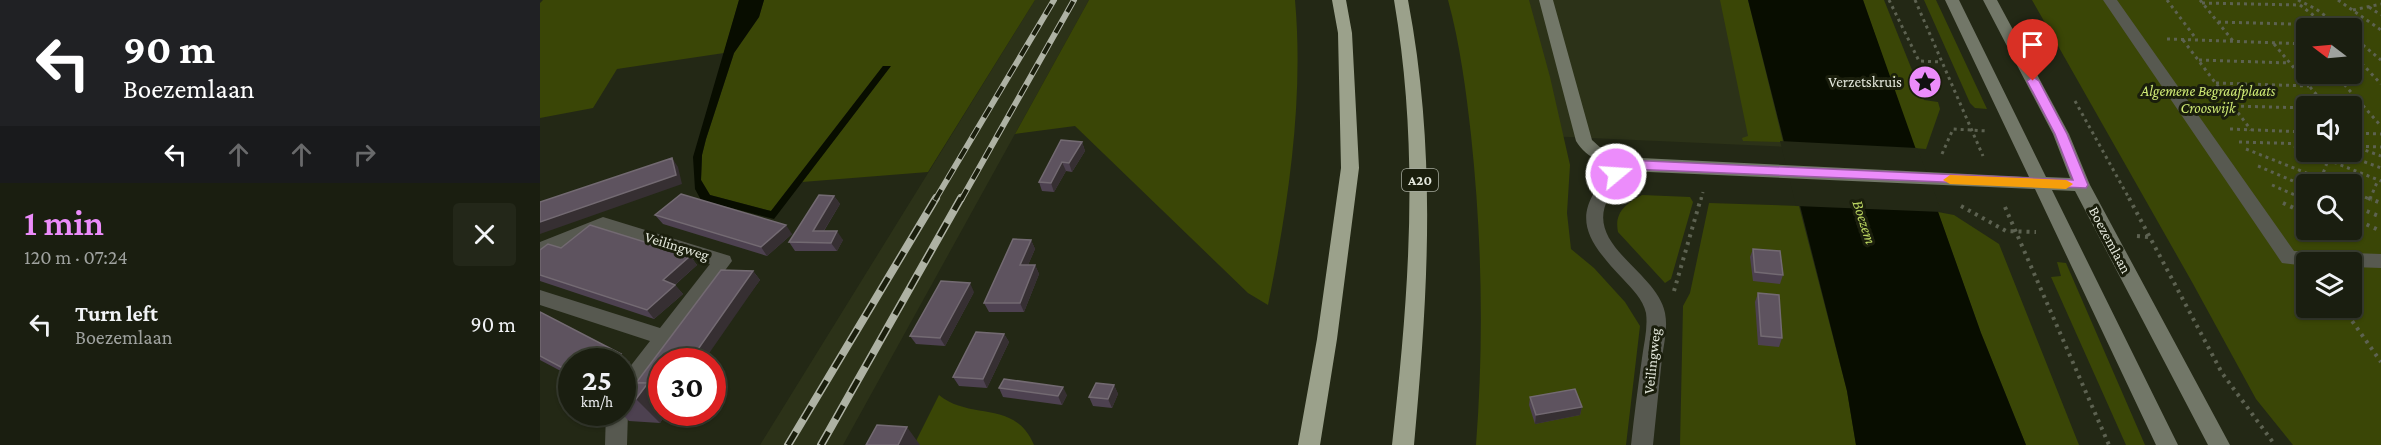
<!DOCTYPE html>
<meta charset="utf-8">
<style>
body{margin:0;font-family:"Crimson Pro",serif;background:#232719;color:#f1f3f6;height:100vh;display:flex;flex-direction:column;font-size:22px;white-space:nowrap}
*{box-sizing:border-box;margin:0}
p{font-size:20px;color:#9fa29f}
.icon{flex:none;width:33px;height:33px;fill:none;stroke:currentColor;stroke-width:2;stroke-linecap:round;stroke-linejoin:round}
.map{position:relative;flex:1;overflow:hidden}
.panel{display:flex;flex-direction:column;background:#1a1e10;width:540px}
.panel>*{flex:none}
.banner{background:#202124;color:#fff;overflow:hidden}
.needle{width:39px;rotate:286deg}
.controls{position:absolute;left:1756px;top:18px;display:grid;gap:12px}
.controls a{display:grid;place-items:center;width:66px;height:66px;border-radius:6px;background:#1a1e10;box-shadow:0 2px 4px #0004,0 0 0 2px #383c30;font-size:30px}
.speed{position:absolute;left:18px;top:348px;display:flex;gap:12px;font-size:30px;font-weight:700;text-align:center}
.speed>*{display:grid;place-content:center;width:78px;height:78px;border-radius:50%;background:#1a1e10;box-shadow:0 2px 4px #0004,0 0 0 2px #383c30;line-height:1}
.speed small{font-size:15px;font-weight:400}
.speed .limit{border:9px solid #d22;background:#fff;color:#111}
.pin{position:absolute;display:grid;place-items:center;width:51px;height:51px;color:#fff;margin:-62px -26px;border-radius:50% 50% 50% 0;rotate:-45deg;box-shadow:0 0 6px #0007}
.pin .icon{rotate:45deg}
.me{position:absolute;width:66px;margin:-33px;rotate:72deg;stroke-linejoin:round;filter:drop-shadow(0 0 4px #0008)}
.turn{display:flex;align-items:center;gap:21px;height:126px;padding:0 24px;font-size:27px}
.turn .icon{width:78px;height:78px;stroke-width:2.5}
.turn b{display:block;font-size:42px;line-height:51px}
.lanes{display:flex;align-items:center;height:57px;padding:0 24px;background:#0003;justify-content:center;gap:30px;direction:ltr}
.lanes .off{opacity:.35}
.round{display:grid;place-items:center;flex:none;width:63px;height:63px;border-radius:6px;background:#232719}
.summary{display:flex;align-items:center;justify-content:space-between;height:102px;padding:0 24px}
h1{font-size:36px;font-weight:600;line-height:45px;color:#ec8cfb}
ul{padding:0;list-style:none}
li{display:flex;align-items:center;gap:18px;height:78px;padding:0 24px}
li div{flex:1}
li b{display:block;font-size:22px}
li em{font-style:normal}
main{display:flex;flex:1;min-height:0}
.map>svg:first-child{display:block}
</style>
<main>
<section class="panel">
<div class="banner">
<div class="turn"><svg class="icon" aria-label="left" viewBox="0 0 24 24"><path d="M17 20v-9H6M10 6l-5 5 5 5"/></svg><div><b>90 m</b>Boezemlaan</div></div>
<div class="lanes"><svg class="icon" aria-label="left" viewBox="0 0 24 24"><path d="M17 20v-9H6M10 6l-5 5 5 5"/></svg><svg class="icon off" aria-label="ahead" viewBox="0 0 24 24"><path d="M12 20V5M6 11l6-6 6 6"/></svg><svg class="icon off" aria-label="ahead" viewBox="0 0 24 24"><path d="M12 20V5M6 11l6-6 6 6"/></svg><svg class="icon off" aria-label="right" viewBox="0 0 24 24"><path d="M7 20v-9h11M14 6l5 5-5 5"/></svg></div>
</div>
<div class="summary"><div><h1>1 min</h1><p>120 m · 07:24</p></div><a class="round"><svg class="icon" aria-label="close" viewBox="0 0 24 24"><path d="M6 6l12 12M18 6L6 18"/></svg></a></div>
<ul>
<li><svg class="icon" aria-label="left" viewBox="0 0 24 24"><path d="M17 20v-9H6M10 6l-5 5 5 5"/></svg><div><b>Turn left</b><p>Boezemlaan</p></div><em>90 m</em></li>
</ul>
</section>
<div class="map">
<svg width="1841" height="445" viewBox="0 0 1841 445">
<rect width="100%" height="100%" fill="#232815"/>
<path fill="#2c3218" d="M495 0H549L303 445H220Z
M915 0H1245L1272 148 961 134Z"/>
<path fill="#3a4606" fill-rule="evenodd" d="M3 0H199L184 53 77 69 53 108 0 118V3Z
M224 0H495L388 172 262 182 350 67 343 66 231 211 170 195 161 180 162 155 166 139 194 53 219 17Z
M549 0H755C764 101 748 206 728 305L708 293 535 126 475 134Z
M908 0H989L1010 77 1030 165 1027 213 1031 249 1054 268 1085 302 1100 326 1086 445H936C944 342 942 238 931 135 926 90 920 44 908 0Z
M1180 0H1208L1243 142 1203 141 1202 138 1208 136Z
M1323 0H1344L1384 100 1398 102 1400 109 1386 149 1374 148Z
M1384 0H1396L1447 109 1435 108 1430 103Z
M1492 0H1841V445H1753L1716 399 1652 282ZM1767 28H1812V74H1767ZM1767 106H1812V152H1767ZM1767 184H1812V230H1767ZM1767 262H1812V308H1767Z
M1102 195 1150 197 1153 202 1131 279 1125 283 1078 232C1074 212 1086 204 1102 195Z
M1169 203 1259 206 1307 391 1316 445H1140L1143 306 1150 293Z
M1398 212 1414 215 1459 244 1539 445H1486L1441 333Z
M1517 262 1526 263 1605 445H1586L1511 277 1521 276Z
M399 395C430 421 475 399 494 445H374Z"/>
<path fill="#080d00" d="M199 0H224L219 17 194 53 166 139 162 155 161 180 170 195 231 211 343 66H351L234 219 161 200 155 189 153 157Z
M1208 0H1323L1441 333 1486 445H1316L1307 391Z"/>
<path fill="#232815" d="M1240 141 1377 148 1402 212 1256 206Z"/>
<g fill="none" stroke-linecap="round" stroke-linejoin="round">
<path stroke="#5d6251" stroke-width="3" stroke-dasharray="3 4" stroke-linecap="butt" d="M1349 0 1379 61 1402 62
M1375 0 1443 156
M1627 0 1657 40
M1660 0 1693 41
M1758 0 1776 9 1802 28
M1798 0 1841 30
M1662 3 1760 5
M1760 5 1790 28
M1829 7 1841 15
M1813 10 1841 4
M1678 22 1785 25
M1812 36 1841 60
M1627 39 1767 44
M1643 40 1711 130
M1734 44 1786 106
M1812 46H1825
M1812 53 1841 84
M1659 60 1750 63
M1795 74 1841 126
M1676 83 1769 86
M1535 101 1590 200
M1694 106 1767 108
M1690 129 1767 132
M1812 133 1841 134
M1699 142 1767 144
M1754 146 1767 151
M1812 146 1841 147
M1819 148 1841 156
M1706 149 1794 184
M1768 152 1841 181
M1798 152 1841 168
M1402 154 1413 129 1447 131
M1718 166 1767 187
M1781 179 1788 160
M1732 185 1766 200
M1812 192 1832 200
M1830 199 1838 180
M1161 200 1163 192"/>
<path stroke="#5d6251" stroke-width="4" stroke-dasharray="3 5" stroke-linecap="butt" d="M1589 198 1682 373 1735 445
M1763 198 1767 200
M1828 198 1841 203
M1743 203 1767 214
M1812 205 1841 217
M1421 206 1466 231 1496 232
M1465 207 1569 445
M1812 218 1841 231
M1597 236 1609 237
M1134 291 1161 198
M1803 308 1841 362"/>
<path fill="#575950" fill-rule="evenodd" d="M1563 0H1577L1754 251 1841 254V268L1812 267V262H1767V266L1742 263Z
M63 217 190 256 192 261 89 399 82 402V377L110 341 0 305V290L120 328 170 264 64 230 0 256V242Z
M82 405 88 412 87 445H65L66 412H82Z"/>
<path fill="#575950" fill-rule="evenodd" d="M1086 159 1092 161 1095 165C1087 177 1075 185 1069 197 1042 245 1117 271 1125 313 1128 328 1124 343 1122 358 1119 387 1116 416 1113 445H1091C1094 416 1098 387 1102 358 1104 343 1108 328 1106 313 1103 299 1092 289 1083 279 1037 231 1032 210 1080 161Z"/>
<path fill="#727768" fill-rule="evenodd" d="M999 0H1013L1052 140 1063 150 1080 157 1489 177 1405 0H1419L1506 177 1530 178 1513 134 1443 0H1457L1529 134 1550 185 1690 445H1668L1535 191 1512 190 1638 445H1616L1495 189 1086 171C1066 165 1047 159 1036 141Z"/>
<path fill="#9ba18b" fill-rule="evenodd" d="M792 0H806L812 33 819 168 797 339 780 445H758L777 339 801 168 798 33Z
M854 0H868C897 153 888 292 874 445H852C869 292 880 153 854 0Z"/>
<defs>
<path id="rail-far1" d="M395 200 514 0
M421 200 534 0"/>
<path id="rail" d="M248 445 396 198
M281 445 421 198"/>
</defs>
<use href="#rail-far1" stroke="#aeb2a4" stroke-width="6"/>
<use href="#rail" stroke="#aeb2a4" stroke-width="8"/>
<use href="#rail-far1" stroke="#1a1e0c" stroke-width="4" stroke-dasharray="12" stroke-linecap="butt"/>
<use href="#rail" stroke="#1a1e0c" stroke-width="5" stroke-dasharray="15" stroke-linecap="butt"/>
</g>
<path fill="#4d4150" d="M542 142 545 151 532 172 526 171 514 192 502 191 499 182Z
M294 196 300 204 284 231 303 240 297 251H255L249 242Z
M115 215 252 234 227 256 123 224Z
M491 240 495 249 488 265H495L499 274 484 312H449L444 303Z
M1213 249 1243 275 1240 284 1213 281 1210 257Z
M0 250 150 256 157 265 135 285 143 294 114 319 0 281Z
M213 271 220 280 122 412H127L120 423 89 421 80 412H82V382L96 383Z
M434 292 405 346 376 344 370 336Z
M1218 293 1242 338 1239 347 1218 345 1215 302Z
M0 312 90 362 82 368V362H32V377L0 360Z
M464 334 469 342 447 388 419 386 413 377Z
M574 385 578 394 572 408 553 406 549 397Z
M459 388 527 395 522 405 463 397Z
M990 397 1042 407 1040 415 995 424 989 405Z"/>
<path fill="#362f32" d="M542 142 545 151 532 172 529 163Z
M132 158 138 167 142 184 0 234V222Z
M522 162 526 171 514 192 511 183Z
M294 196 300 204 278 240 273 231Z
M246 225 252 234 227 256 221 247Z
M297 231 303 240 297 251 291 243Z
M491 240 495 249 484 274 480 265Z
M150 256 157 265 130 289 123 280Z
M495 265 499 274 484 312 480 303Z
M213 271 220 280 163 362H149Z
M430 283 434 292 405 346 400 338Z
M135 285 143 294 114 319 107 310Z
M464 334 469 342 447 388 443 379Z
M81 354 90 362 82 368V362H72Z
M108 383 122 397V412H127L120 423 96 399Z
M574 385 578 394 572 408 568 399Z
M523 387 527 395 522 405 518 396Z
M1042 407 1040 415 995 424 996 415Z
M367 427 380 445H358Z"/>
<path fill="#5e535f" stroke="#736a72" stroke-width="1.5" d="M521 140 542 142 529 163 522 162 511 183 499 182Z
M132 158 136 175 0 222V202Z
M141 194 246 225 221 247 115 215Z
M279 195 294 196 273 231H297L291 243 249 242Z
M50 225 150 256 123 280 135 285 107 310 0 275V250L8 244 21 248Z
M473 239 491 240 480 265H495L480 303H444Z
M1213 249 1240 251 1243 275 1215 272Z
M181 270 213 271 149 362H122V397L108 383H96Z
M401 281 430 283 400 338 370 336Z
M1218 293 1239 295 1242 338 1221 336Z
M0 312 81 354 72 362H32V373L0 356Z
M436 332 464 334 443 379 413 377Z
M464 379 523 387 518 396 459 388Z
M82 382 108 383 96 399H82Z
M556 383 574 385 568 399 549 397Z
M1035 389 1042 407 996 415 990 397Z
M337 425 367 427 358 445H326Z"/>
<path fill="#ec8cfb" stroke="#995ba3" stroke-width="1.5" d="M1493 77 1499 81 1527 134 1548 185 1546 188 1089 169 1076 178 1070 174 1081 162 1086 160 1533 180 1515 134 1487 81Z"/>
<path fill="#f59e0b" d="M1410 175 1526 180 1533 184 1526 189 1410 184 1403 180Z"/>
<defs>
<symbol id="sight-disc" viewBox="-11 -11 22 22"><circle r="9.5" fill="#ec8cfb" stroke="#1a1e0c"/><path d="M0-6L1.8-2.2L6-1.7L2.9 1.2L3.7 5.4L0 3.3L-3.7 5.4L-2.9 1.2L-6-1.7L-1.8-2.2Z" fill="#111"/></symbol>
</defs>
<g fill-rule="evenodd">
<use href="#sight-disc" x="1366" y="63" width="38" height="38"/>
</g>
<g text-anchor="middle" stroke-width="6" stroke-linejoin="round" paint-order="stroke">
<rect fill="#1a1e0c" stroke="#a7ab9e" stroke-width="1.5" x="862" y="169" width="36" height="22" rx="4.5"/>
<g font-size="14" font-weight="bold" fill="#e4e8dc">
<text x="880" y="185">A20</text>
</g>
<g font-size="15" fill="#e4e8dc" stroke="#1a1e0c" text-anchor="end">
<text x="1362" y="87">Verzetskruis</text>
</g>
<g font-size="15" font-style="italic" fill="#cee975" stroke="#1a1e0c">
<text x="1668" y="96">Algemene Begraafplaats<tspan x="1668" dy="17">Crooswijk</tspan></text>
</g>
<g font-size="15" fill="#e4e8dc" stroke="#1a1e0c">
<text transform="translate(1570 240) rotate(62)" y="5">Boezemlaan</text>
<text transform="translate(137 246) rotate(17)" y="5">Veilingweg</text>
<text transform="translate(1112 361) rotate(-84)" y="5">Veilingweg</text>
</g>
<g font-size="16" font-style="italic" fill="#bad460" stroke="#1a1e0c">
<text transform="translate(1325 222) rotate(72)" y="6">Boezem</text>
</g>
</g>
</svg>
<div class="controls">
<a><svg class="needle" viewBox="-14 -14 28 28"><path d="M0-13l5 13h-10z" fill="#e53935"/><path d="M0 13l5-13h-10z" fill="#9fa29f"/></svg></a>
<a><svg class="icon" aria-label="sound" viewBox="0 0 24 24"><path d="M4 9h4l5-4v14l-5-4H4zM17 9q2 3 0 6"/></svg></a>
<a><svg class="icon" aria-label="search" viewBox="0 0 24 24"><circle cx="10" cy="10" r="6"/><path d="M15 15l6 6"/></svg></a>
<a><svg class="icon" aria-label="layers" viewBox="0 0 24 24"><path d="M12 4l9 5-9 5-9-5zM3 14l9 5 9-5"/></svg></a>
</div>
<div class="speed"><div>25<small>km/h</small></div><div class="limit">30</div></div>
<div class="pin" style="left:1493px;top:81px;background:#d93025"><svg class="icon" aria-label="arrive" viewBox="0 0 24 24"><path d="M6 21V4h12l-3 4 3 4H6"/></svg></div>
<svg class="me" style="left:1076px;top:174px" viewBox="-20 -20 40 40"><circle r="17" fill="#ec8cfb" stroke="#fff" stroke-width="3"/><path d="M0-11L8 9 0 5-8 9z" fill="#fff"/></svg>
</div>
</main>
